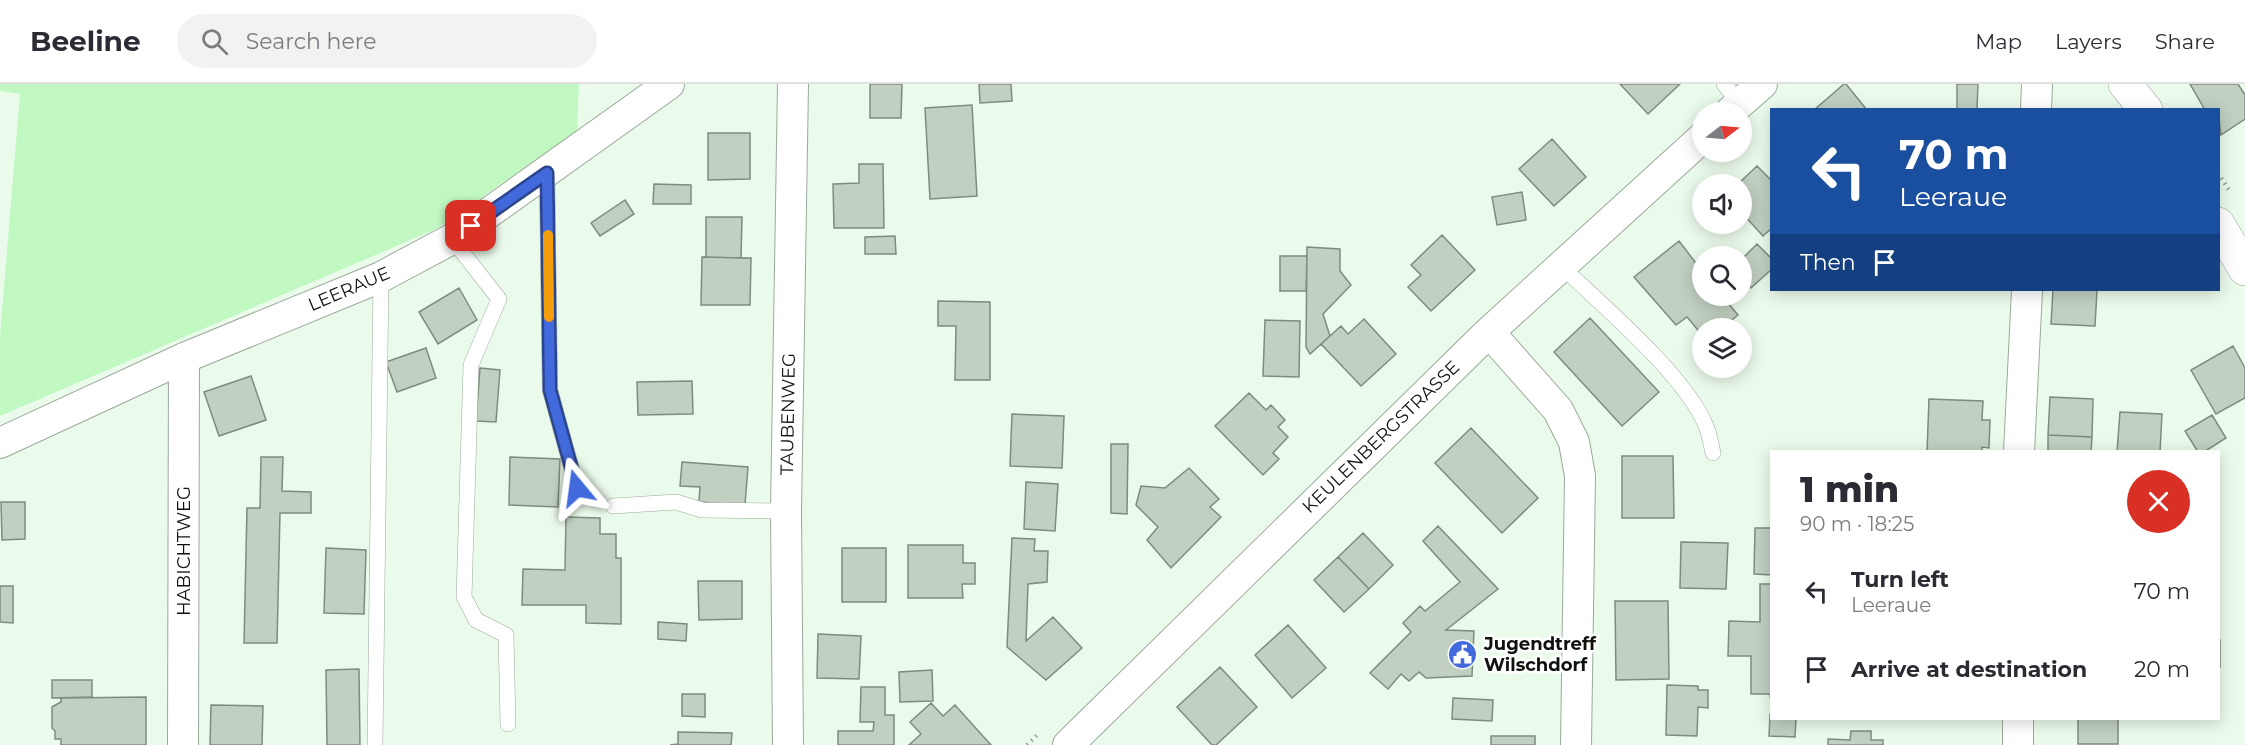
<!DOCTYPE html>
<meta charset="utf-8">
<style>
body{margin:0;font-family:Montserrat,sans-serif;background:#f2f2f3;color:#2b2b33;height:100vh;display:flex;flex-direction:column;font-size:22px;white-space:nowrap}
*{box-sizing:border-box;margin:0}
p{font-size:20px;color:#7c7c81}
.icon{flex:none;width:33px;height:33px;fill:none;stroke:currentColor;stroke-width:2;stroke-linecap:round;stroke-linejoin:round}
.map{position:relative;flex:1;overflow:hidden}
.panel{position:absolute;left:1770px;top:366px;width:450px;height:270px;display:flex;flex-direction:column;background:#fff;border-radius:0px;box-shadow:0 3px 15px #0003}
.panel>*{flex:none}
.guide{position:absolute;left:1770px;top:24px;width:450px;height:183px;border-radius:0px;box-shadow:0 3px 15px #0003;background:#1a4fa0;color:#fff;overflow:hidden}
.needle{width:39px;rotate:74deg}
.buttons{position:absolute;left:1692px;top:18px;display:grid;gap:12px}
.buttons a{display:grid;place-items:center;width:60px;height:60px;border-radius:50%;background:#fff;box-shadow:0 3px 15px #0003;font-size:30px}
.pin{position:absolute;display:grid;place-items:center;width:51px;height:51px;color:#fff;margin:-26px;border-radius:12px;box-shadow:0 3px 9px #0006}
.me{position:absolute;width:66px;margin:-33px;rotate:344deg;stroke-linejoin:round;filter:drop-shadow(0 0 4px #0008)}
.turn{display:flex;align-items:center;gap:21px;height:126px;padding:0 30px;font-size:27px}
.turn .icon{width:78px;height:78px;stroke-width:2.5}
.turn b{display:block;font-size:42px;line-height:51px}
.then{display:flex;align-items:center;height:57px;padding:0 30px;background:#0003;gap:12px;font-size:22px}
.round{display:grid;place-items:center;flex:none;width:63px;height:63px;border-radius:32px;background:#f2f2f3}
.overview{display:flex;align-items:center;justify-content:space-between;height:102px;padding:0 30px}
h1{font-size:36px;font-weight:800;line-height:45px}
ul{padding:0;list-style:none}
li{display:flex;align-items:center;gap:18px;height:78px;padding:0 30px}
li div{flex:1}
li b{display:block;font-size:22px}
li em{font-style:normal}
header{display:flex;align-items:center;gap:36px;box-sizing:border-box;height:84px;padding:0 30px;background:#fff;border-bottom:2px solid #e1e1e2}
header strong{font-size:28px}
nav{display:flex;gap:33px;margin-inline-start:auto;font-size:21px}
.search{width:420px;height:54px;background:#f2f2f3;display:flex;align-items:center;gap:15px;box-sizing:border-box;padding:0 21px;border-radius:33px;color:#7c7c81;font-size:22px}
.map>svg:first-child{display:block}
</style>
<header>
<strong>Beeline</strong>
<div class="search"><svg class="icon" aria-label="search" viewBox="0 0 24 24"><circle cx="10" cy="10" r="6"/><path d="M15 15l6 6"/></svg>Search here</div>
<nav><a>Map</a><a>Layers</a><a>Share</a></nav>
</header>
<div class="map">
<svg width="2245" height="661" viewBox="0 0 2245 661">
<rect width="100%" height="100%" fill="#ebfbeb"/>
<path fill="#c1f8c2" d="M0 0H579L577 47 436 145 0 332V252L20 10 0 7Z"/>
<path fill="#c1d0c1" stroke="#7e8c7d" stroke-width="1.5" d="M870 0H902L901 34H870Z
M979 0H1011L1012 17 980 19Z
M1620 0H1680L1648 30Z
M1846 0 1867 26H1814L1844 0Z
M1957 0H1978L1977 26H1957Z
M2190 0H2238L2245 11V35L2221 51 2218 26H2205Z
M972 21 977 112 930 115 925 24Z
M708 49H750V95L708 96Z
M1552 55 1586 93 1554 122 1519 85Z
M859 80H883L884 144H834L833 100 859 99Z
M1757 82 1772 97V144L1763 152 1742 129V100H1738Z
M654 100 691 101V120H653Z
M1522 108 1526 136 1497 141 1492 113Z
M625 116 634 130 600 152 591 139Z
M706 133H742L741 174 706 173Z
M1442 151 1475 186 1431 227 1408 203 1421 191 1411 181Z
M895 152 896 170H865V153Z
M1679 157 1702 187V212H1722L1738 231 1722 244H1702V251L1687 233 1676 241 1634 193Z
M1757 160 1772 175V185L1751 204 1742 194V175Z
M1307 163 1340 165V187L1351 201 1323 230 1330 252 1310 270 1306 263Z
M1280 172H1307L1306 207H1280Z
M702 173 751 174 750 221H701Z
M459 204 477 236 438 260 419 228Z
M2053 206H2097L2095 242 2051 240Z
M938 217 990 218V296H955L956 242H938Z
M1590 234 1659 308 1622 342 1554 268Z
M1364 235 1396 270 1361 302 1321 260 1341 242 1348 250Z
M1265 236 1300 237 1299 293 1263 292Z
M2233 262 2245 284V314L2216 330 2191 286Z
M426 264 436 294 397 308 386 278Z
M480 284 500 286 496 338 476 337Z
M251 292 266 336 219 352 204 308Z
M692 297 693 330 638 331 637 298Z
M1249 309 1266 326 1271 321 1285 336 1278 343 1288 353 1273 369 1279 375 1263 391 1215 342Z
M2050 313 2093 315 2092 353 2048 351Z
M1929 315 1983 317 1982 336H1990L1989 364 1982 363V368H1927Z
M2120 328 2162 330 2160 368H2117Z
M1012 330 1064 332 1062 384 1010 382Z
M2212 331 2226 354 2204 368H2198L2185 347Z
M1471 344 1538 414 1502 449 1435 379Z
M2048 351 2092 353 2091 368H2048Z
M1111 360H1128L1127 430 1111 429Z
M1622 372H1673L1674 434H1622Z
M261 373H283L282 407 311 408V429H280L277 559H244L247 424H260Z
M510 373 560 375 558 423 509 421Z
M682 378 748 383 745 421 699 418 700 403 680 402Z
M1189 384 1219 415 1210 423 1221 433 1171 484 1147 456 1158 443 1136 421 1141 402 1165 404Z
M1026 398 1058 400 1055 447 1024 445Z
M1 418H25V455L2 456Z
M566 433 600 434V450H616V474H621V540L586 539V521H522L523 485 565 486Z
M1438 442 1498 505 1446 546 1474 547 1472 592 1426 594 1419 588 1409 597 1401 590 1388 605 1370 589 1411 548 1403 539 1420 522 1425 527 1460 498 1423 457Z
M1755 444H1772V491L1754 490Z
M1363 449 1393 481 1369 505 1338 473Z
M1012 454 1035 455 1034 467H1048L1047 498 1028 500 1026 557 1053 533 1082 564 1046 596 1007 563Z
M1681 458 1728 459 1726 505 1680 504Z
M908 461H963V479H975V500H962L963 514H908Z
M326 464 366 466 364 530 324 529Z
M842 464H886V518H842Z
M1338 473 1369 505 1344 528 1314 496Z
M698 497H742V535L699 536Z
M1760 500H1772V626L1770 610H1751V572H1728L1729 537 1760 538Z
M0 502H13V539L0 538Z
M1615 517H1668L1669 595 1616 596Z
M658 538 687 540 686 557 658 555Z
M1288 541 1326 584 1292 614 1255 571Z
M818 550 861 552 859 595 817 594Z
M2218 556H2220V583H2218Z
M1220 583 1257 623 1216 661H1212L1177 623Z
M359 585 360 661H327L326 586Z
M932 586 933 617 900 618 899 588Z
M52 596H92V613L52 614Z
M1667 601 1698 602V606H1708V624L1698 623 1697 652 1666 651Z
M861 603H885V631H894V661H838V647H873L874 638H860Z
M682 610H705V633L682 632Z
M146 613V661H61V655H55V647L52 644V623L61 618V614Z
M1453 614 1493 616 1492 637 1452 635Z
M931 619 943 632 955 621 991 661H909L921 650 910 638Z
M211 621 263 622 262 661H210Z
M1770 631 1772 634H1796L1795 653 1769 652Z
M2078 634H2118V660H2078Z
M1851 647H1871V656H1883V661H1828V655L1850 656Z
M678 648 732 649 731 661H670L678 660Z
M1491 652H1535V661H1491Z"/>
<g fill="none" stroke-linecap="round" stroke-linejoin="round">
<defs>
<path id="lane" d="M1724 0 1740 20
M547 89 550 306 577 404
M452 155 499 215 471 281 464 513 476 536 506 551 508 640
M1561 182C1602 221 1686 292 1706 342 1710 351 1711 361 1713 369
M613 422 676 418 702 426 786 427
M375 661 381 193"/>
<path id="street" d="M2036 26 2037 0
M1730 28 1762 0
M1489 248 1558 326 1574 358 1580 392 1576 661
M0 359 184 274 381 193 452 155 669 0
M2019 368 2027 206
M183 661 184 274
M788 661 786 427 793 0
M1068 661 1489 248 1702 54
M2018 661V634"/>
<path id="secondary" d="M2125 0 2146 26
M2218 140 2245 185"/>
</defs>
<use href="#lane" stroke="#9ba99b" stroke-width="16"/>
<use href="#street" stroke="#9ba99b" stroke-width="32"/>
<use href="#secondary" stroke="#9ba99b" stroke-width="34"/>
<path stroke="#95a195" stroke-width="4" stroke-dasharray="1.5 4.5" stroke-linecap="butt" d="M2218 89 2231 109
M1027 661 1039 649"/>
<use href="#lane" stroke="#fff" stroke-width="15"/>
<use href="#street" stroke="#fff" stroke-width="30"/>
<use href="#secondary" stroke="#fff" stroke-width="33"/>
</g>
<g fill="none" stroke-linecap="round" stroke-linejoin="round">
<defs>
<path id="route" d="M471 142 547 89 550 306 577 404"/>
</defs>
<use href="#route" stroke="#2b458f" stroke-width="15"/>
<use href="#route" stroke="#426adc" stroke-width="10"/>
<path stroke="#f59e0b" stroke-width="10" d="M548 151 549 233"/>
</g>
<defs>
<symbol id="civic-disc" viewBox="-11 -11 22 22"><circle r="9.5" fill="#426adc" stroke="#fff"/><path d="M-.6-6.5H3V-4.5H.6V-3L4-1V1h2V6H-6V1h2V-1L-.6-3ZM-1.2 2.5V6h2.4V2.5Z" fill="#fff"/></symbol>
</defs>
<g fill-rule="evenodd">
<use href="#civic-disc" x="1446" y="554" width="33" height="33"/>
</g>
<g text-anchor="middle" stroke-width="5" stroke-linejoin="round" paint-order="stroke">
<g font-size="18" fill="#0d120d" stroke="#fff">
<text transform="translate(349 205) rotate(-23)" y="6">LEERAUE</text>
<text transform="translate(788 330) rotate(-89)" y="6">TAUBENWEG</text>
<text transform="translate(1381 353) rotate(-44)" y="6">KEULENBERGSTRASSE</text>
<text transform="translate(184 467) rotate(-90)" y="6">HABICHTWEG</text>
</g>
<g font-size="18" font-weight="bold" fill="#0d120d" stroke="#fff" text-anchor="start">
<text x="1484" y="566">Jugendtreff<tspan x="1484" dy="21">Wilschdorf</tspan></text>
</g>
</g>
</svg>
<div class="buttons">
<a><svg class="needle" viewBox="-14 -14 28 28"><path d="M0-13l5 13h-10z" fill="#e53935"/><path d="M0 13l5-13h-10z" fill="#7c7c81"/></svg></a>
<a><svg class="icon" aria-label="sound" viewBox="0 0 24 24"><path d="M4 9h4l5-4v14l-5-4H4zM17 9q2 3 0 6"/></svg></a>
<a><svg class="icon" aria-label="search" viewBox="0 0 24 24"><circle cx="10" cy="10" r="6"/><path d="M15 15l6 6"/></svg></a>
<a><svg class="icon" aria-label="layers" viewBox="0 0 24 24"><path d="M12 4l9 5-9 5-9-5zM3 14l9 5 9-5"/></svg></a>
</div>
<div class="pin" style="left:471px;top:142px;background:#d93025"><svg class="icon" aria-label="arrive" viewBox="0 0 24 24"><path d="M6 21V4h12l-3 4 3 4H6"/></svg></div>
<svg class="me" style="left:577px;top:404px" viewBox="-20 -20 40 40"><path d="M0-17L14 15 0 8-14 15z" fill="#426adc" stroke="#fff" stroke-width="4"/></svg>
<div class="guide">
<div class="turn"><svg class="icon" aria-label="left" viewBox="0 0 24 24"><path d="M17 20v-9H6M10 6l-5 5 5 5"/></svg><div><b>70 m</b>Leeraue</div></div>
<div class="then">Then<svg class="icon" aria-label="arrive" viewBox="0 0 24 24"><path d="M6 21V4h12l-3 4 3 4H6"/></svg></div>
</div>
<section class="panel">
<div class="overview"><div><h1>1 min</h1><p>90 m · 18:25</p></div><a class="round" style="background:#d93025;color:#fff"><svg class="icon" aria-label="close" viewBox="0 0 24 24"><path d="M6 6l12 12M18 6L6 18"/></svg></a></div>
<ul>
<li><svg class="icon" aria-label="left" viewBox="0 0 24 24"><path d="M17 20v-9H6M10 6l-5 5 5 5"/></svg><div><b>Turn left</b><p>Leeraue</p></div><em>70 m</em></li>
<li><svg class="icon" aria-label="arrive" viewBox="0 0 24 24"><path d="M6 21V4h12l-3 4 3 4H6"/></svg><div><b>Arrive at destination</b></div><em>20 m</em></li>
</ul>
</section>
</div>
